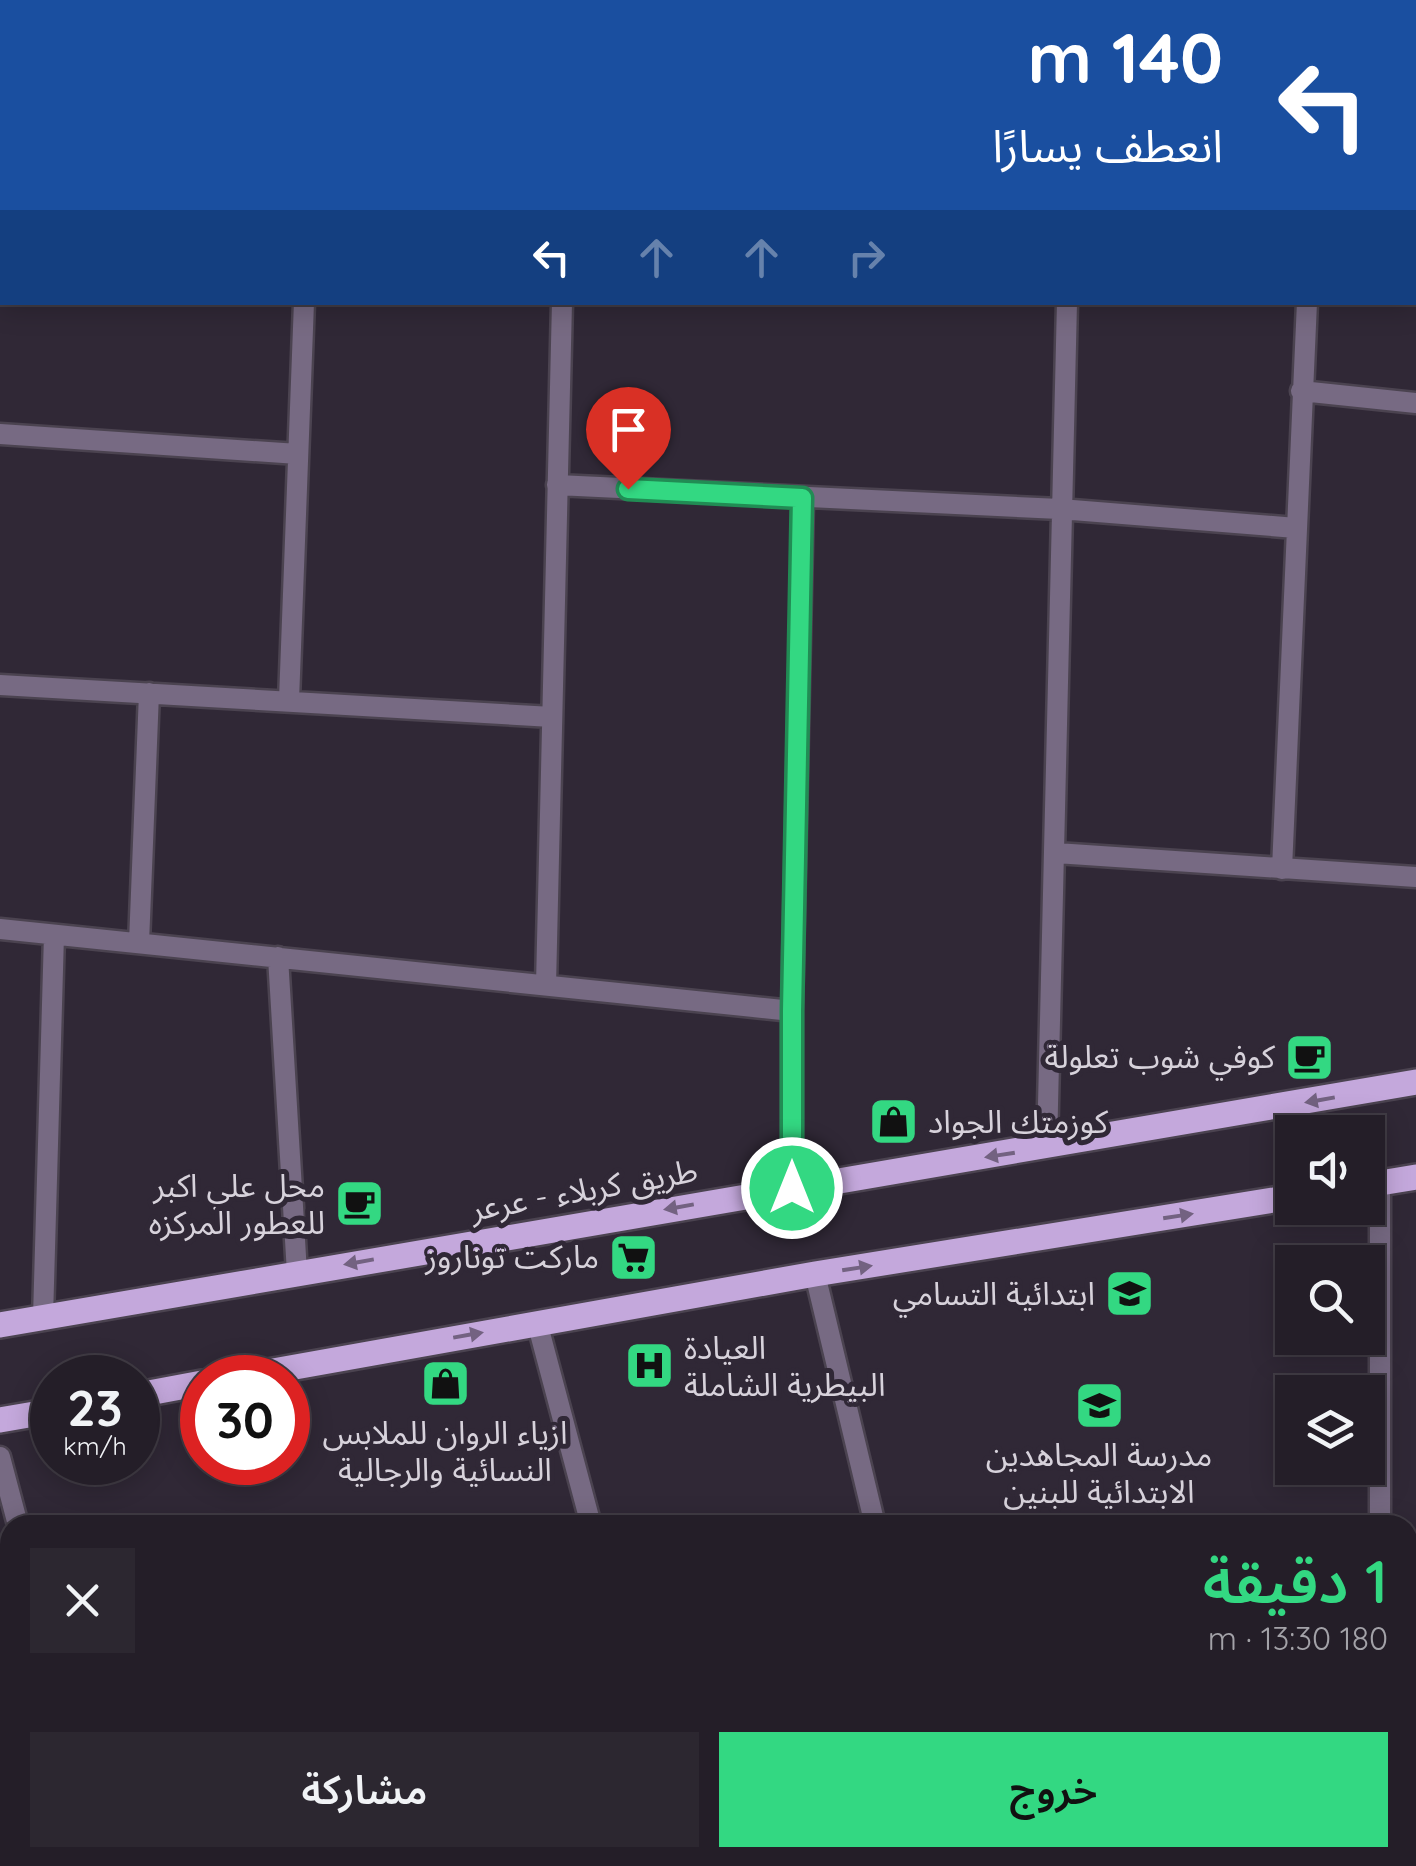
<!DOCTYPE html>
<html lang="ar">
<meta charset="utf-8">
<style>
body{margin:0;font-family:Quicksand,"Noto Sans Arabic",sans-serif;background:#2c2730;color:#f1f3f6;direction:rtl;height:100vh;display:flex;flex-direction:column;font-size:38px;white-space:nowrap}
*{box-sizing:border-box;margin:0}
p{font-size:32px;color:#a3a2a8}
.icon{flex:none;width:55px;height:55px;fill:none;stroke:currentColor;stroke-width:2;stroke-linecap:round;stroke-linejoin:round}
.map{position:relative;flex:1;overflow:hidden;direction:ltr}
.side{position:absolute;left:0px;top:1515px;width:1418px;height:352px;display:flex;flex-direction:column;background:#241e28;border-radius:30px 30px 0 0;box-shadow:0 5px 25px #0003,0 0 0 2px #413c45;direction:rtl}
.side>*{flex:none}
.guide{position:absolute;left:0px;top:0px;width:1418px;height:305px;box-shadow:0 5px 25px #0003,0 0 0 2px #413c45;direction:rtl;background:#1a4fa0;color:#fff;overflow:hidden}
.controls{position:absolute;left:1275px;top:1115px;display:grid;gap:20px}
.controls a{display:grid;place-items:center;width:110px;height:110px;border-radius:0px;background:#241e28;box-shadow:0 5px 25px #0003,0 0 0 2px #413c45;font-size:50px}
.speed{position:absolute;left:30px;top:1355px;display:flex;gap:20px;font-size:50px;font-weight:700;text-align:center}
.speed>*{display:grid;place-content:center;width:130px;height:130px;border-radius:50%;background:#241e28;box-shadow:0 5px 25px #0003,0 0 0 2px #413c45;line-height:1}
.speed small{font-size:25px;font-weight:400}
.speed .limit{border:15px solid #d22;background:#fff;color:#111}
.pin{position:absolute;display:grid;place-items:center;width:85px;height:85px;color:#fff;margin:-102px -42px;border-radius:50% 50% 50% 0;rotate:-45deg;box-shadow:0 0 10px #0007}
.pin .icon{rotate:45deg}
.me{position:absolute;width:110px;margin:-55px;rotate:0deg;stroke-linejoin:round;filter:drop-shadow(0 0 8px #0008)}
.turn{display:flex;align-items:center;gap:35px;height:210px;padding:0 30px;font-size:45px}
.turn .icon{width:130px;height:130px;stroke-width:2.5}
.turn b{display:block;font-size:70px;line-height:85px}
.lanes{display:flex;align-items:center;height:95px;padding:0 30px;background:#0003;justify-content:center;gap:50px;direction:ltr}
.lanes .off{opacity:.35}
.round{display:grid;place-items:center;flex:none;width:105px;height:105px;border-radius:0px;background:#2c2730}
.summary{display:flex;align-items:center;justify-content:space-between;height:170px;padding:0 30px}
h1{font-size:60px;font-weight:600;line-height:75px;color:#33d882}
.action{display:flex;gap:20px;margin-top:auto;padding:20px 30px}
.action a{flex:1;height:115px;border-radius:0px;background:#33d882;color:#111;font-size:40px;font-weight:600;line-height:115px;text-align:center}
.action a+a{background:#2c2730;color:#f1f3f6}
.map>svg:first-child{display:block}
</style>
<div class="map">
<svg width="1416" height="1866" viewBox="0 0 1416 1866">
<rect width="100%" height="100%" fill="#302836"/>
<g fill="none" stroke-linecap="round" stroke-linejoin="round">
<defs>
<path id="minor" d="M484 2V0
M666 2V0
M826 2V0
M1322 2V0
M1415 145H1416
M0 183 2 184
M1301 391 1416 403
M0 434 298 454
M557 485 1060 509 1296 528
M0 685 552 717
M289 700 304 302
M1056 853 1416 877
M1282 869 1307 302
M0 929 792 1011
M139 943 149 693
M278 957 297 1273
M546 985 562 302
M1047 1147 1067 302
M792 1188V1011L803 499
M815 1274 875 1525
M43 1318 54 935
M537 1322 591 1525
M0 1457 18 1525
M1408 1686 1416 1684
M108 1858 110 1866
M396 1858 398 1866
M680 1858 682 1866
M955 1858 957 1866"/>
<path id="tertiary" d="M1380 1525V1183
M1379 1866V1858"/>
<path id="primary" d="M1368 1185 1416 1177
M0 1325 1416 1082
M234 1378 815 1274 1292 1197
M138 1395 202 1383
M0 1420 52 1411"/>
</defs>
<use href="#minor" stroke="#4b4350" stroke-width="25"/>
<use href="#tertiary" stroke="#4b4350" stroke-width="25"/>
<use href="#primary" stroke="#4b4350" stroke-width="30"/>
<use href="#minor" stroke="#776a83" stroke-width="20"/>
<use href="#tertiary" stroke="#776a83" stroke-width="20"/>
<use href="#primary" stroke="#c4a8dc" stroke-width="25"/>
</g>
<defs><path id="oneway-solid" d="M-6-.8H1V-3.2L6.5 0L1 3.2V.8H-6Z" transform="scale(2.5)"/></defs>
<g fill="#736281">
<use href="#oneway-solid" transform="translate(1320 1100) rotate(170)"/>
<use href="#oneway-solid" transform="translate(1000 1155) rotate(171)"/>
<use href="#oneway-solid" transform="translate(679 1207) rotate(170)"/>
<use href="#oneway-solid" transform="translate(1178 1216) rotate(-9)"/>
<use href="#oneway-solid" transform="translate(359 1262) rotate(170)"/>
<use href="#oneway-solid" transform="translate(857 1268) rotate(-9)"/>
<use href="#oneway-solid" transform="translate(468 1335) rotate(-10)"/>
</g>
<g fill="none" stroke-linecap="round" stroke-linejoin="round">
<defs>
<path id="route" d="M628 489 802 498 792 1011V1188"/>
</defs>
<use href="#route" stroke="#218c54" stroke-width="25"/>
<use href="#route" stroke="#33d882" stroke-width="18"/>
</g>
<defs>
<symbol id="cafe-square" viewBox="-11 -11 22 22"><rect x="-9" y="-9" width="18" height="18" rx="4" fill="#33d882" stroke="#302836"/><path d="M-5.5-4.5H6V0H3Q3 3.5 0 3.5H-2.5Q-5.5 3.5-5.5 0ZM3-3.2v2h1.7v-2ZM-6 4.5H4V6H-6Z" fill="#111"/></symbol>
<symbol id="shop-square" viewBox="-11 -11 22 22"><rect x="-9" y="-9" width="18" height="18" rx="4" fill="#33d882" stroke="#302836"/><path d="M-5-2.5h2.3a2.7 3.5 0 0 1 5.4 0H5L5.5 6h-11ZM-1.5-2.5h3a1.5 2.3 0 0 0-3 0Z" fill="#111"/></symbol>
<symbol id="supermarket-square" viewBox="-11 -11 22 22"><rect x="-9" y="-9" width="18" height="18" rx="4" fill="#33d882" stroke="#302836"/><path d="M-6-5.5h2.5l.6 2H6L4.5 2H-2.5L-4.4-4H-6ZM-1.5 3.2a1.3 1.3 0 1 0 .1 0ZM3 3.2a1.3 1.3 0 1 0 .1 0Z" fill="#111"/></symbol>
<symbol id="school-square" viewBox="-11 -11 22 22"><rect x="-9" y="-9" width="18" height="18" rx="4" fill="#33d882" stroke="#302836"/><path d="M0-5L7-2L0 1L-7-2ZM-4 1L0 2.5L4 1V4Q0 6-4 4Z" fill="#111"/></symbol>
<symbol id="hospital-square" viewBox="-11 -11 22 22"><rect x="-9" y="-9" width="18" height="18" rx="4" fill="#33d882" stroke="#302836"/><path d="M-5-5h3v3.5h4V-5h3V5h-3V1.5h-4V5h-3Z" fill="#111"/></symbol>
</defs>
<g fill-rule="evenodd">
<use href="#cafe-square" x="1282" y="1030" width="55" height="55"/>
<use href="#shop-square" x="866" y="1094" width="55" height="55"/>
<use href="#cafe-square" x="332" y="1176" width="55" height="55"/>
<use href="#supermarket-square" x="606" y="1230" width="55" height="55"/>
<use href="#school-square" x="1102" y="1266" width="55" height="55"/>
<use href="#hospital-square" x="622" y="1338" width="55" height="55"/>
<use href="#shop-square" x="418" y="1356" width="55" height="55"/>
<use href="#school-square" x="1072" y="1378" width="55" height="55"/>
</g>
<g text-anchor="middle" stroke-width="10" stroke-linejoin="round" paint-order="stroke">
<g font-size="32" fill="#d7d2db" stroke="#302836" text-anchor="end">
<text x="1275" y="1068">كوفي شوب تعلولة</text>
<text x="928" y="1133" text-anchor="start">كوزمتك الجواد</text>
<text x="325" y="1197">محل علي اكبر<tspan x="325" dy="37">للعطور المركزه</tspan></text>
<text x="599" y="1268">ماركت توناروز</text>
<text x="1095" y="1305">ابتدائية التسامي</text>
<text x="684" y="1359" text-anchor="start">العيادة<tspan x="684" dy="37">البيطرية الشاملة</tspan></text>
<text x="445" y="1444" text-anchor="middle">ازياء الروان للملابس<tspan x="445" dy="37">النسائية والرجالية</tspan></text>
<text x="1099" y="1466" text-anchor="middle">مدرسة المجاهدين<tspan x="1099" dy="37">الابتدائية للبنين</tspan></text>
</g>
<g font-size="32" fill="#d7d2db" stroke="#302836">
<text transform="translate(584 1190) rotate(-10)" y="11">طريق كربلاء - عرعر</text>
</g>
</g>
</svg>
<div class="controls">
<a><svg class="icon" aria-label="sound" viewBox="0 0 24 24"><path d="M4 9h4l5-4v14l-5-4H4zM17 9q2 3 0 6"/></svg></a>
<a><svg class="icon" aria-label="search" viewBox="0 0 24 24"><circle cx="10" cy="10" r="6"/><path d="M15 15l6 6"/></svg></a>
<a><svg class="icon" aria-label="layers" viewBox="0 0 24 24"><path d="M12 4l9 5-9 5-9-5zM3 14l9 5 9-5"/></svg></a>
</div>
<div class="speed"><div>23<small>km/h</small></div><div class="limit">30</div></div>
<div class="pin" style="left:628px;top:489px;background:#d93025"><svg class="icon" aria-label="arrive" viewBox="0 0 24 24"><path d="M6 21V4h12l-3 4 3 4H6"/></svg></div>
<svg class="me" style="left:792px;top:1188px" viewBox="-20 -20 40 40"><circle r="17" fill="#33d882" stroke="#fff" stroke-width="3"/><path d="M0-11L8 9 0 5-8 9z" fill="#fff"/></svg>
<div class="guide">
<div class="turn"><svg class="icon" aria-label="left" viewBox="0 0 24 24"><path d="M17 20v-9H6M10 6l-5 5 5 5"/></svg><div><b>140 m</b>انعطف يسارًا</div></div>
<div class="lanes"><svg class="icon" aria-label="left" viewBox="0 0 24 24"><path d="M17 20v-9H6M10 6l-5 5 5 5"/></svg><svg class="icon off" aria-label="ahead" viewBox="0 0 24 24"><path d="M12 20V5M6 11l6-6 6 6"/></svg><svg class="icon off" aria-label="ahead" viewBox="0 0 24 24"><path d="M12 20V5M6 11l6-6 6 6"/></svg><svg class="icon off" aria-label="right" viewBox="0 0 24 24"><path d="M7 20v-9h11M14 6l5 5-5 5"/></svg></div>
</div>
<section class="side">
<div class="summary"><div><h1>1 دقيقة</h1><p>180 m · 13:30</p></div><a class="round"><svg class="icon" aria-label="close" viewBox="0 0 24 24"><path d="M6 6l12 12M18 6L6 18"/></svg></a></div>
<div class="action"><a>خروج</a><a>مشاركة</a></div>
</section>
</div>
